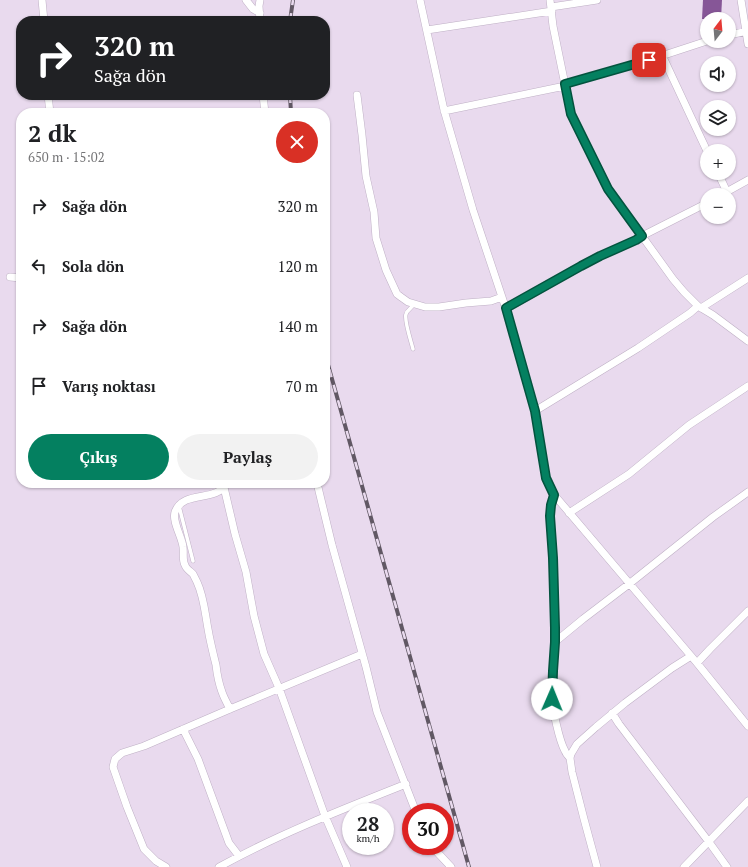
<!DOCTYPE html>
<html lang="tr">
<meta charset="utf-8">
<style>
body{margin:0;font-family:"PT Serif",serif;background:#f2f2f2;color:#202124;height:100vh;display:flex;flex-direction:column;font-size:15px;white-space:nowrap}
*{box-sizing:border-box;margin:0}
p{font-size:13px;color:#757577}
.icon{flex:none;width:22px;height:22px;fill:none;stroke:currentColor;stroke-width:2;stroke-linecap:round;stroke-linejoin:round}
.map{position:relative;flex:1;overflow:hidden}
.sheet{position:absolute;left:16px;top:108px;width:314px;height:380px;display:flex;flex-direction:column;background:#fff;border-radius:16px;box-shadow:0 1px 3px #0004}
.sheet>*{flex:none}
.guide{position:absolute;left:16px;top:16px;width:314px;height:84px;border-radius:16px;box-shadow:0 1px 3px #0004;background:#202124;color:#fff;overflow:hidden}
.needle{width:26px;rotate:16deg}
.fabs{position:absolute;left:700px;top:12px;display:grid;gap:8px}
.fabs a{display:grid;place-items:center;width:36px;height:36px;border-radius:50%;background:#fff;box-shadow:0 1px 3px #0004;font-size:20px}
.speed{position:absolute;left:342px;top:803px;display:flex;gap:8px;font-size:20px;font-weight:700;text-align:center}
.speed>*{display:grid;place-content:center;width:52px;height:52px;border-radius:50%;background:#fff;box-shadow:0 1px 3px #0004;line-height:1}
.speed small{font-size:10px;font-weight:400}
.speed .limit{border:6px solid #d22;background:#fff;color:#111}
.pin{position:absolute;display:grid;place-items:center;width:34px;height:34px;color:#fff;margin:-17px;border-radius:8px;box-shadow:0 2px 6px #0006}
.me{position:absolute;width:44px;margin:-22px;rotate:1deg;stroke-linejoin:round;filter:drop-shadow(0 0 3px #0008)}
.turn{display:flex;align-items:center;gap:14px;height:84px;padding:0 12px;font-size:18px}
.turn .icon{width:52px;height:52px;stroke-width:2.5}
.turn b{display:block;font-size:28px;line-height:34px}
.round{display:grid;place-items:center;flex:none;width:42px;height:42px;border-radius:21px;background:#f2f2f2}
.summary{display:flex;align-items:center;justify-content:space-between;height:68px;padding:0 12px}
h1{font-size:24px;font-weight:600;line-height:30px}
.cta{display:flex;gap:8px;margin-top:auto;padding:8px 12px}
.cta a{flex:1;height:46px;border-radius:24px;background:#048060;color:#fff;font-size:16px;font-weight:600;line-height:46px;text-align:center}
.cta a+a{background:#f2f2f2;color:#202124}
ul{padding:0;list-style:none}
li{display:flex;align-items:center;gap:12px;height:60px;padding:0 12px}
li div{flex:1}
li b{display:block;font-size:15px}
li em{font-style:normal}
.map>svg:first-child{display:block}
</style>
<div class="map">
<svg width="748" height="867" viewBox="0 0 748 867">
<rect width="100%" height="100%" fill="#e9daee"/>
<path fill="#865697" d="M703 0H722L721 19H702Z"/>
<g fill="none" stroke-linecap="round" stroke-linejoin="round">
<defs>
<path id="lane" d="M413 349C411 341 404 321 406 314 407 310 412 308 414 304
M179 506 193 561"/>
<path id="street" d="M42 0 44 21
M246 0 253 9 260 13
M420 0 444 110 473 210 506 309 535 411 546 478 552 491 556 497 697 663 748 726
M550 0 553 26 571 114 608 189 673 279 684 292 698 306 713 315 748 341
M741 0 748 44
M551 7 597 0
M260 21 259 6 260 0
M427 30 552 11
M729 35 748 31
M662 55 698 132 707 151
M565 84 649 60 707 41
M48 95 50 113
M263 95 265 113
M357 95 362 135 366 176 374 212 376 238 386 270 397 294 401 297 408 302 425 307H439L466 303 491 301 502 297
M444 111 565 86
M718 173 727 192
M721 195 748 180
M10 277 21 278
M701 308 748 278
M506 309 581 266 600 256 636 240 642 236 707 203
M535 411 638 348 690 313 698 306
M223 483 235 534 246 572 254 616 264 654 279 688 325 816 347 867
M225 483C219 503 183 489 175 512 172 522 182 537 183 547 184 553 182 560 185 565 186 569 190 571 193 574 194 576 196 580 197 582 204 597 205 613 208 629 210 641 213 653 216 665 217 674 219 684 222 692 224 698 227 703 230 709
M317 483 332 545 366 667 377 712 416 812
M554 495C547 517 552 536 553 558 555 585 555 613 555 640 555 659 551 679 552 698 553 711 559 740 565 751 566 754 568 756 570 758
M569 513 629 474 689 425 748 386
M555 642 583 619 629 584 713 517 748 492
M697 663 710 649 748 611
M612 713 619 724 709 842 727 867
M183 729 198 759 229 843 239 856
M433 846 438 853 451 867
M166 867 156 861 144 849 127 807 113 767 115 759 122 753 144 746 230 709 362 654
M219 867C279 834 343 809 406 784
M597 867 584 819 572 772 570 758 571 754 577 744 596 727 625 703 672 668 691 656
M684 867 748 801"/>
</defs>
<use href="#lane" stroke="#bfb0c5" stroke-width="4.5"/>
<use href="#street" stroke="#bfb0c5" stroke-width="8"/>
<use href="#lane" stroke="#fff" stroke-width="3.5"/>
<use href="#street" stroke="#fff" stroke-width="7"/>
<defs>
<path id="rail" d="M290 21 293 0
M290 95 291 113
M325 354 469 867"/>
</defs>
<use href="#rail" stroke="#615864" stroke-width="4"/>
<use href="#rail" stroke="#e9daee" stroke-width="2.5" stroke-dasharray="8" stroke-linecap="butt"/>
</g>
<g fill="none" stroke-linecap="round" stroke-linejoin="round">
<defs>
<path id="route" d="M552 699 553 671 555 642V628L553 558 550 516 551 505 554 495 546 478 535 411 506 308 581 266 600 256 636 240 642 236 608 189 571 114 565 84 649 60"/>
</defs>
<use href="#route" stroke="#03533e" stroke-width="10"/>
<use href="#route" stroke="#048060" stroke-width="7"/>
</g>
</svg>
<div class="fabs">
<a><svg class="needle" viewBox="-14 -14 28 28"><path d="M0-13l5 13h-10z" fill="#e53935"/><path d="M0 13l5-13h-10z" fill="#757577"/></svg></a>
<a><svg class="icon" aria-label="sound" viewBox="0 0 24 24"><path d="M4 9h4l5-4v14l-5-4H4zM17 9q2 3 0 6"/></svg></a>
<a><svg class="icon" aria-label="layers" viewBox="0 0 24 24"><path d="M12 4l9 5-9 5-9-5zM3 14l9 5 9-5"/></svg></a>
<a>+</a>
<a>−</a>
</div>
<div class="speed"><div>28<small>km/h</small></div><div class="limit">30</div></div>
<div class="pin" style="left:649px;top:60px;background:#d93025"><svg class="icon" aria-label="arrive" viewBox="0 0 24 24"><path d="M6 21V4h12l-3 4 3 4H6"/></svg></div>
<svg class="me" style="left:552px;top:699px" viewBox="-20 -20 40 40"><circle r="19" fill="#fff"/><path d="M0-13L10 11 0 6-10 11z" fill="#048060"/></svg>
<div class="guide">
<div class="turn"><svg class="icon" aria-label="right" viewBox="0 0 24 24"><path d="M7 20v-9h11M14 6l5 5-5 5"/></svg><div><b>320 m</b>Sağa dön</div></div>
</div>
<section class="sheet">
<div class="summary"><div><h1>2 dk</h1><p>650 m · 15:02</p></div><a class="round" style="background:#d93025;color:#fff"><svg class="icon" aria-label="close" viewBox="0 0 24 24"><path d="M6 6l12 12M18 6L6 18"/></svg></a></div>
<ul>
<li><svg class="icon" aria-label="right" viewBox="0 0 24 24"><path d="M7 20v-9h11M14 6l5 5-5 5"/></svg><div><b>Sağa dön</b></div><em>320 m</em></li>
<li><svg class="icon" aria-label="left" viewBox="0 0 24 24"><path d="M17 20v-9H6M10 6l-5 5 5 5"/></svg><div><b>Sola dön</b></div><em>120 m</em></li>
<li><svg class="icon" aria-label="right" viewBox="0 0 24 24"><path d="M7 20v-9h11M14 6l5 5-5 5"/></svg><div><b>Sağa dön</b></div><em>140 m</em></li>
<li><svg class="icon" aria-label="arrive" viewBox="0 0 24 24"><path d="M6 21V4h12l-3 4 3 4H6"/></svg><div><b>Varış noktası</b></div><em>70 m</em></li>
</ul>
<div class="cta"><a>Çıkış</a><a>Paylaş</a></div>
</section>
</div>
